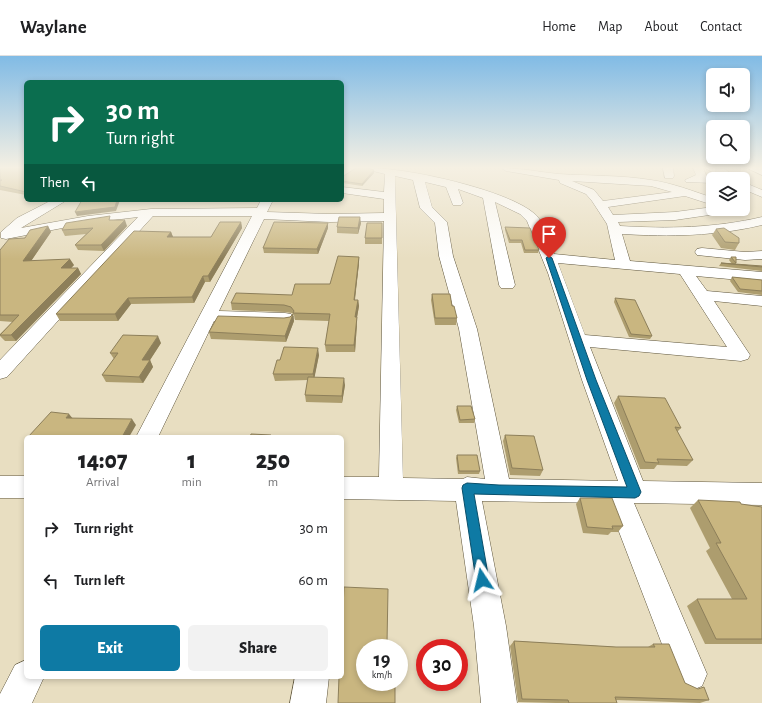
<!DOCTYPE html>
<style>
body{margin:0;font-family:"Alegreya Sans",sans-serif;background:#f2f2f2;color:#202124;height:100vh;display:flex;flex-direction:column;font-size:15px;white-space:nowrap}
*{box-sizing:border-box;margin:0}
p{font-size:13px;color:#757577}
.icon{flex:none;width:22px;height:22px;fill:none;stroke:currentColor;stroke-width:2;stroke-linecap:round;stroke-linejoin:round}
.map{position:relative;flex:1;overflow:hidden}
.sheet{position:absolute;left:24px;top:379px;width:320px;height:244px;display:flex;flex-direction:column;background:#fff;border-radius:6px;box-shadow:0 2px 6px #0003}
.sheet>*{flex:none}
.top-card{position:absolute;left:24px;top:24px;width:320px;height:122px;border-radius:6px;box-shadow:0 2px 6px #0003;background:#0b6e4f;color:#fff;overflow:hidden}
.controls{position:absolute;left:706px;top:12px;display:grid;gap:8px}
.controls a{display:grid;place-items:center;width:44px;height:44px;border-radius:6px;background:#fff;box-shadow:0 2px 6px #0003;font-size:20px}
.speed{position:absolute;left:356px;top:583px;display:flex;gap:8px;font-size:20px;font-weight:700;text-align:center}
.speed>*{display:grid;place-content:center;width:52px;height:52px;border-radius:50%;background:#fff;box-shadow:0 2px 6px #0003;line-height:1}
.speed small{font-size:10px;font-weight:400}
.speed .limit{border:6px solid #d22;background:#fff;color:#111}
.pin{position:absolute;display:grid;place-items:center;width:34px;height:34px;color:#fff;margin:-41px -17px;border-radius:50% 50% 50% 0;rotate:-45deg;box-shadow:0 0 4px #0007}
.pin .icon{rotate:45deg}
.me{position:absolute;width:44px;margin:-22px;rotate:350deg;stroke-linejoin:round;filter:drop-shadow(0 0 3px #0008)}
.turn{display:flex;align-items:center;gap:14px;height:84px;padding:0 16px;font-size:18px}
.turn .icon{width:52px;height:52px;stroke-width:2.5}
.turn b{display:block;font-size:28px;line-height:34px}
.then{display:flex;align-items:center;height:38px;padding:0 16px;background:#0003;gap:8px;font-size:15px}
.eta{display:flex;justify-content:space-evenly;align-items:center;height:68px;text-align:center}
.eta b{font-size:24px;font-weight:800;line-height:28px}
.primary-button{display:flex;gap:8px;margin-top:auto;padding:8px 16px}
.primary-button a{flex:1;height:46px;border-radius:6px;background:#0e7aa4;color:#fff;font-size:16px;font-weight:800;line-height:46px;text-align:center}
.primary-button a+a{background:#f2f2f2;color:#202124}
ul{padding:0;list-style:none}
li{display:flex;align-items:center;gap:12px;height:52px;padding:0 16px}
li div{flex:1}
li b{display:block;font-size:15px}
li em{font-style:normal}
header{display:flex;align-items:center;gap:24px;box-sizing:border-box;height:56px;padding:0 20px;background:#fff;border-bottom:1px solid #e0e0e0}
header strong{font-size:19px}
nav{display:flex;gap:22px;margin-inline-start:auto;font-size:14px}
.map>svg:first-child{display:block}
</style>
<header>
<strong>Waylane</strong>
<nav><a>Home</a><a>Map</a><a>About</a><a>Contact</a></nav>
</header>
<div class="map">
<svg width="762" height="647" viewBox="0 0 762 647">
<rect width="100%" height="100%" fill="#e8dec1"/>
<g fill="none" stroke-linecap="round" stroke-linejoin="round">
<defs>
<path id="minor" d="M368 112C404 111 510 134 536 159 545 168 549 187 554 198L615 204 607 168 592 145 586 138 560 127 559 124 506 115 501 112C522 112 539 116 559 118 590 120 621 119 651 124 672 127 693 135 713 142V149L685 140 608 151 613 159 675 156 713 151V153H729L723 157 675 164 618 166 620 170C668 173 715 172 762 161V169C716 180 670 181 622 178L630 205 762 216V226L696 220 707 235 762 240V250L714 245 750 299 748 303 741 305 590 291 643 425 762 427V449L634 447 707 618 702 630 690 635 678 630 608 447 482 445 506 570 517 647H481L474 570 456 445 342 443V421H379L384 165 330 166 264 163 219 255 285 257 291 258 294 262 291 266 285 267 214 265 158 381H136L252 160H153L7 321 0 323V304L138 161 88 167 6 183 1 182V176L17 162 52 144H67L21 172 88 160 151 153 257 152 261 144H273L267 156 330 158 384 157V143L342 137V131L384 136 385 118 369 114ZM395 120 413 124 420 152 435 167 439 200 459 273 485 423 467 421 463 423 403 422ZM572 125 651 130 672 136 603 145 594 134ZM425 126 446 131 453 149H461L463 147 458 133 483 142 499 229 501 232H513L515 229 495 146 520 158 527 165 548 217 582 324 618 425 509 423 477 273 453 200 447 166 432 151ZM558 207 680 218 727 291 585 279Z
M663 112H673L674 120 673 122H665Z
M693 112H703L707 121 718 123H713V127L686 126 685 124 696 119Z
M705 112 725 113 737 123H725Z
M747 112H762V119Z
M743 126 762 134V141L743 133Z
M702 192 745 196 762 195V203L745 204 697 199 695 196 697 193Z
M0 420H26V442H0Z
M26 604V621H44L32 647H0V638L15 609Z
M295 621H329L326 647H290Z"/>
</defs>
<use href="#minor" stroke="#5e553c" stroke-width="1"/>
<use href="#minor" fill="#fff" fill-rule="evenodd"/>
</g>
<path fill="#ad9d6e" d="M26 112V139L0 134V113Z
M374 117 362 130 342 127V121Z
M112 164 127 170 104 195 78 194 75 189 86 178 65 180 62 174Z
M241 166 242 172 210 226H205L194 247 131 248 118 265H60L56 258 171 176 173 181H211Z
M361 167 358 178 337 177V171Z
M382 167V188H365V182Z
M48 170 51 176 31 205 74 209 71 212H78L81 218 16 285H5L0 280V278L13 266 0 265V194Z
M505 171 539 194 538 197H524L521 187H509L505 174Z
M328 172 318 198 264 197 263 192Z
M716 173 739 187 735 194 721 192 712 179Z
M359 201V207L355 244H358L359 250 357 261V267L355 296H326L325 289 329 265 295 264 294 259 292 257 285 256 232 254 231 247 292 239 330 228Z
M731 201 736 207V208L762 210V215L719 210 721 207 732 208 729 204Z
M732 221 762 224V239L738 236 730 225Z
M432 238 452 250 457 262 456 269H435L431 244Z
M615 242 652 280 650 283 629 281 614 246Z
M293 258 294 265 286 286 211 283 209 276 290 261Z
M161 287 150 304 153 311 143 327 106 326 102 319 114 303 110 297Z
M319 299 314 322 345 329 342 347 306 346 305 339 308 324 275 325 273 318 280 304Z
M618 340 681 372 677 376 693 404 687 410 657 409 654 413H640L614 347Z
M457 350 475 363 474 367H459L456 354Z
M505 379 543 414 540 420 510 419 503 385Z
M457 399 480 415 479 418H458L456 402Z
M580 442 623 470 618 476H611L608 479 583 477 576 448Z
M698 444 762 451V588H705L687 550 697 543H732L706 495 710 492 690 452Z
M514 585 616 591H648L653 588 685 627 709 644 700 647 616 644 617 647H556L518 646 510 590Z"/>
<path fill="#8d7f5a" d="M374 114V117L362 130V128Z
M117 144H120L116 155 77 160 75 156Z
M360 161 361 167 358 178V172Z
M125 164 127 170 104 195 101 189Z
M241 166 242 172 210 226 208 220Z
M328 167V172L318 198 317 193Z
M48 170 51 176 27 211 23 205Z
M171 176 173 181H167Z
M359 201V207L354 250V244Z
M70 203 74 209 65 218 61 212Z
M78 212 81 218 16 285 11 279Z
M203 220 205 226 194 247 192 241Z
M128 242 131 248 118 265 115 258Z
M358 244 359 250 356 267 355 261Z
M293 258 294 265 286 286 285 280Z
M357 261V267L355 296 354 289Z
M158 280 161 287 150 304 153 311 143 327 139 321 142 304Z
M318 292 319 299 314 324 313 318Z
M344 322 345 329 342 347V340Z
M69 358 74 364 66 362Z
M132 363 136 369 129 381H122Z"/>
<path fill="#c9b680" stroke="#8d7f5a" d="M3 112H26V136L0 130V125L2 124H0V113Z
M356 112H368L374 114 362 128 342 125V121Z
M82 144H117L115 151 75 156Z
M110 160 109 164H125L101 189H75L93 172 62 174 66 167Z
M339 161H360L358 172 337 171Z
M220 166H241L208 220H203L192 241 128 242 115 258H56L134 175 171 176 167 181H211Z
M274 166 328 167 317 193 263 192Z
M367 167H382V182H365Z
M48 170 23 205 70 203 61 212H78L11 279H0L19 259H0V194L9 183 25 182 30 174Z
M505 171 530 172 539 194H525L522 184H510Z
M724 172 739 182V187L725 186 716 173Z
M338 200 359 201 354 244H358L355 261H357L354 289H325L330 258 293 257 294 255 291 251 284 249 231 247 236 237 292 239 295 228H330Z
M731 201H736V207Z
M721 207 762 210V211Z
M732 221 762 224V235L740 233Z
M432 238H450L452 250H454L457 262H435Z
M615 242 635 244 652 280 631 278Z
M293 258 285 280 209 276 218 260 284 262 290 261Z
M123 279 158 280 142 304H150L139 321 102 319 118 297H110Z
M284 291 318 292 313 318H273L277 304H280Z
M308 321 344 322 342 340 305 339Z
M618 340 665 342 681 372 675 371 693 404 657 403 659 407 645 406Z
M457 350H471L475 363 460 364Z
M51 356 69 358 66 362 132 363 122 381H28Z
M251 378 271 379 270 381H250Z
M505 379 534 380 543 414 512 412Z
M457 399H477L480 415H459Z
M580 442H612L623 470H612L613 473 587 471Z
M698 444 740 446 741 448 762 451V583H716L697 543H747L716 487H721Z
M344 531 388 533 387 587H393V592H365V626H395V647H338L339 621H342V573Z
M514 585 616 591H655L653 588H669L685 627 698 633 704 631 709 644 615 641 617 647H569L568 644 522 643Z"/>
<linearGradient id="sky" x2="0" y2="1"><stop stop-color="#81bbe5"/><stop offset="0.55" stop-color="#f5f0e3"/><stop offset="1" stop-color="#f5f0e3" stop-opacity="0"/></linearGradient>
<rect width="762" height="203" fill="url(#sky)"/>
<path fill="#0e7aa4" stroke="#094f6b" d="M549 200 552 202 596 324 641 436 639 440 635 442 474 438 489 524 487 529 482 531 478 529 476 524 462 432 463 429 467 427 499 429 627 431 587 324 546 202Z"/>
</svg>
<div class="controls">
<a><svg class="icon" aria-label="sound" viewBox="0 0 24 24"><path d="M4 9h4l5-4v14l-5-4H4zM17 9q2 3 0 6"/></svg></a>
<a><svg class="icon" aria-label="search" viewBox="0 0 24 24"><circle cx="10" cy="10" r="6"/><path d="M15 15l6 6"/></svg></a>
<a><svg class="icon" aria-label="layers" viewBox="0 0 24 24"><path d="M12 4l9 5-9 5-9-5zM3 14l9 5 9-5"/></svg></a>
</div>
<div class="speed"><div>19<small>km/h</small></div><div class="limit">30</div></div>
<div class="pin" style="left:549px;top:202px;background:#d93025"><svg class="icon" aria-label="arrive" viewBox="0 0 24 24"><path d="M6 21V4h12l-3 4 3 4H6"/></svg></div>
<svg class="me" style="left:482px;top:524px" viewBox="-20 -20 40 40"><path d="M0-17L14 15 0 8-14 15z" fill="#0e7aa4" stroke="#fff" stroke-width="4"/></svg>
<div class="top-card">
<div class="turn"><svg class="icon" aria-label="right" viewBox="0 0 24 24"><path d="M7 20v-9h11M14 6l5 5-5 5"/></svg><div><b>30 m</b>Turn right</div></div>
<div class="then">Then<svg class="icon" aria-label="left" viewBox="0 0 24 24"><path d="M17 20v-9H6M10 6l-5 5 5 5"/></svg></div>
</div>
<section class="sheet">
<div class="eta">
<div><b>14:07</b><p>Arrival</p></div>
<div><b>1</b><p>min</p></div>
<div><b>250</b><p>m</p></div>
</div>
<ul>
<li><svg class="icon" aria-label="right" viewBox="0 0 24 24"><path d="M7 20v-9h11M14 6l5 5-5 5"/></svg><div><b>Turn right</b></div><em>30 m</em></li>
<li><svg class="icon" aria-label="left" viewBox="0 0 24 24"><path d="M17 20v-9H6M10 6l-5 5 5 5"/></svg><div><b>Turn left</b></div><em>60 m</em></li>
</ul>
<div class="primary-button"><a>Exit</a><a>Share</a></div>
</section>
</div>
